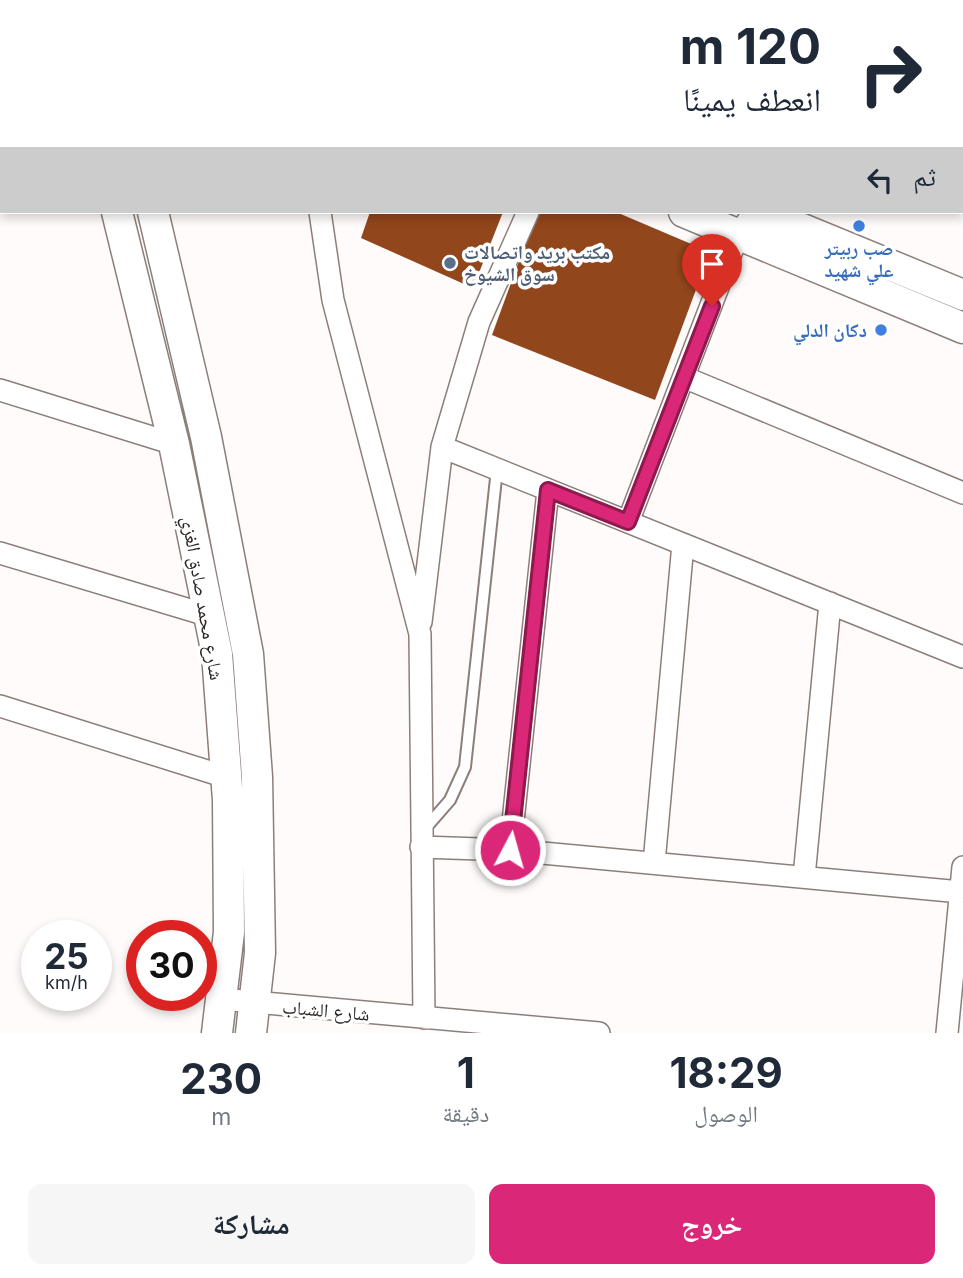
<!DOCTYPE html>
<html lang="ar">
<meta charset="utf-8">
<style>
body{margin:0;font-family:Inter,"Noto Naskh Arabic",sans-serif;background:#f6f6f7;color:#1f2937;direction:rtl;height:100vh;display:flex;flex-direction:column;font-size:26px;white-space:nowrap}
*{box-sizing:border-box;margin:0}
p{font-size:23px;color:#747a83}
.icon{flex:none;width:38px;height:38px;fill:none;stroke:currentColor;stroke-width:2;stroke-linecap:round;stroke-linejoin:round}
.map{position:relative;height:1033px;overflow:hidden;direction:ltr}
.drawer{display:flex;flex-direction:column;background:#fff;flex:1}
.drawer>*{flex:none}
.top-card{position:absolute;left:0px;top:0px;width:964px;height:214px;box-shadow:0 4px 10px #0003;direction:rtl;background:#fff;color:#1f2937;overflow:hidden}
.speed{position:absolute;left:21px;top:920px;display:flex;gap:14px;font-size:35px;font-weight:700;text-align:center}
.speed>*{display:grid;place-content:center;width:91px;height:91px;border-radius:50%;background:#fff;box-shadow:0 4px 10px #0003;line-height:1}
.speed small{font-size:18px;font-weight:400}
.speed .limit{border:10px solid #d22;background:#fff;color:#111}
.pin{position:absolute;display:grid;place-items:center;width:60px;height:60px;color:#fff;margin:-72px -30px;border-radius:50% 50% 50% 0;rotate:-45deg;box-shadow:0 0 7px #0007}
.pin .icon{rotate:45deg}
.me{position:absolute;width:77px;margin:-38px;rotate:6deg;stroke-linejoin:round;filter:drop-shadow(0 0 5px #0008)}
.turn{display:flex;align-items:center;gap:24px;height:147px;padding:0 28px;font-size:32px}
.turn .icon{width:91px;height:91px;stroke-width:2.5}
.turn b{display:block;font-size:49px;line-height:60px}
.then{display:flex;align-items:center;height:66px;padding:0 28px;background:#0003;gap:14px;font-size:26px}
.eta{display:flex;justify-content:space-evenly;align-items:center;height:119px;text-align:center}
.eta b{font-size:42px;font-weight:700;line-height:49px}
.button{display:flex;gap:14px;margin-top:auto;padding:14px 28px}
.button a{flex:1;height:80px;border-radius:14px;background:#db2777;color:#fff;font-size:28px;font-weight:700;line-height:80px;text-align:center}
.button a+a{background:#f6f6f7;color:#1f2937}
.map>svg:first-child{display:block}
</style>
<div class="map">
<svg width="963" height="1033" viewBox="0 0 963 1033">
<rect width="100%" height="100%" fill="#fefbfa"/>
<path fill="#92461c" d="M370 212H503L473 288 361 238Z
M537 212H616L710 252 655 400 492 335Z"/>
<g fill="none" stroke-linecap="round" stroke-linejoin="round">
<defs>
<path id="service" d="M423 831 450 800 465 767 497 469"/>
<path id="minor" d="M754 0 756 2
M369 2 370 0
M588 2 589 0
M935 2 936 0
M962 171H963
M320 212 333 300 420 634 424 1018
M686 378 963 493
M0 390 174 444
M442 447 963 657
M628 522 738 235 754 212
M0 553 210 616
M421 622 442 447 479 322 528 212
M0 706 226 777
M421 847 510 850 961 892
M510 850 548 490
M654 863 683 544
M804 877 830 603
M221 999 599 1033
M947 1033 963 867"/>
<path id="secondary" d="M184 0 188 2
M258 0 263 2
M83 2 95 0
M117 212 174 444 217 654 228 800 229 932 217 1033
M153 212 206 437 248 654 257 777 260 953 251 1033
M684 212 963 328
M761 212 963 295"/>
</defs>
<use href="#service" stroke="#8c7f7a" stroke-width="14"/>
<use href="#minor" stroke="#8c7f7a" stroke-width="24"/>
<use href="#secondary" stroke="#8c7f7a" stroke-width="33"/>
<use href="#service" stroke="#fff" stroke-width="10"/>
<use href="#minor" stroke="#fff" stroke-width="21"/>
<use href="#secondary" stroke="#fff" stroke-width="30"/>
</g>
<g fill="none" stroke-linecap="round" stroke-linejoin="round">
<defs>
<path id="route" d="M510 850 548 490 628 522 712 306"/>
</defs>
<use href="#route" stroke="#8e194d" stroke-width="18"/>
<use href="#route" stroke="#db2777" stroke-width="12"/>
</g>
<g fill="#3f7fe0" stroke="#fff" stroke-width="2.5">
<circle cx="859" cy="226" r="7"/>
<circle cx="881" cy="330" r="7"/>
</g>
<circle fill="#5c6f8a" stroke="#fff" stroke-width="2.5" cx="450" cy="263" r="7"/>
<g text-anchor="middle" stroke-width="7" stroke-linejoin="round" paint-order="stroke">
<g font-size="19" font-weight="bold" fill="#366cbe" stroke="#fff">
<text x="859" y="255">صب ربيتر<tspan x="859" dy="22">علي شهيد</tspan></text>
<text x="867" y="337" text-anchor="end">دكان الدلي</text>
</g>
<g font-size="19" font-weight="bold" fill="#4e5e75" stroke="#fff" text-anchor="start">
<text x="464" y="259">مكتب بريد واتصالات<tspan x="464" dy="22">سوق الشيوخ</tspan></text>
</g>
<g font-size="19" fill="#2a2523" stroke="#fff">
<text transform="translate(203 598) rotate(80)" y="7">شارع محمد صادق الغزي</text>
<text transform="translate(326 1010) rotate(5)" y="7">شارع الشباب</text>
</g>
</g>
</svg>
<div class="speed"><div>25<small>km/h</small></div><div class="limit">30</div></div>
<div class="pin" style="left:712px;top:306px;background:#d93025"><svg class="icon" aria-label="arrive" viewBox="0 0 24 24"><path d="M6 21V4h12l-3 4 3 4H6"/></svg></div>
<svg class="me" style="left:510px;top:850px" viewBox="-20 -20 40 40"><circle r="17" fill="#db2777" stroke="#fff" stroke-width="3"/><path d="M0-11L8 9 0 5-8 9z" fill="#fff"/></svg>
<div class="top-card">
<div class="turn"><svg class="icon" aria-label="right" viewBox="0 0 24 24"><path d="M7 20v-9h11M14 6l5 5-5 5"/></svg><div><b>120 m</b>انعطف يمينًا</div></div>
<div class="then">ثم<svg class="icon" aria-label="left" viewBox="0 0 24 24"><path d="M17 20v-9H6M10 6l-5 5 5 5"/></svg></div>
</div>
</div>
<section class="drawer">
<div class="eta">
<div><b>18:29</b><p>الوصول</p></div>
<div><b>1</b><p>دقيقة</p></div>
<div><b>230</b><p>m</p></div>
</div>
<div class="button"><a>خروج</a><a>مشاركة</a></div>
</section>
